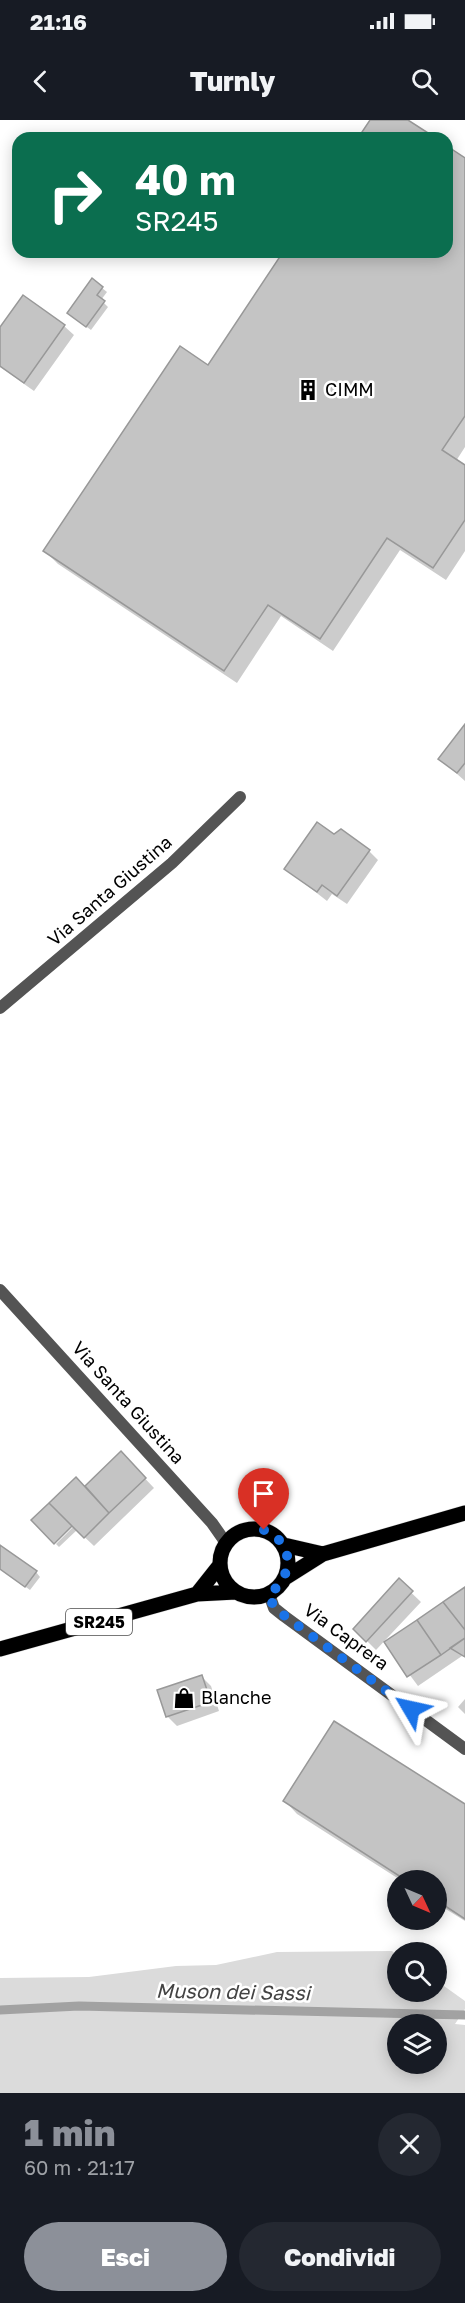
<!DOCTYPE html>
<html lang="it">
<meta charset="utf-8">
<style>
body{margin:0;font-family:"Golos Text",sans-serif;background:#242831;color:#f1f3f6;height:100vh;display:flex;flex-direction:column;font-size:22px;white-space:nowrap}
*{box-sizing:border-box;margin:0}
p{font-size:20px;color:#9ea1a6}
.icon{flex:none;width:33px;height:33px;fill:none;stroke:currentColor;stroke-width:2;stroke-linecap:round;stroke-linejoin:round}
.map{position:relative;height:1973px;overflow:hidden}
.drawer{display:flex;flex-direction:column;background:#171b24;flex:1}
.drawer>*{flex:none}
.banner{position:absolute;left:12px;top:12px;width:441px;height:126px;border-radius:18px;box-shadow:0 3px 15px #0003;background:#0b6e4f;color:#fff;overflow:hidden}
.needle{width:39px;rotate:134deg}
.buttons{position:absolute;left:387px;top:1750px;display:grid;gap:12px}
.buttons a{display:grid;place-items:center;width:60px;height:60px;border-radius:50%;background:#171b24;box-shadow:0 3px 15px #0003;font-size:30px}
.pin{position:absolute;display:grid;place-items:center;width:51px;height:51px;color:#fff;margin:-62px -26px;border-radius:50% 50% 50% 0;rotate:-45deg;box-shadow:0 0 6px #0007}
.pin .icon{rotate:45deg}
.me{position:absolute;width:66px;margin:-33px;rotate:306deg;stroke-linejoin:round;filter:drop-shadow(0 0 4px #0008)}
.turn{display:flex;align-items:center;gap:21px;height:126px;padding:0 24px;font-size:27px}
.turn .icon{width:78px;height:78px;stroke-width:2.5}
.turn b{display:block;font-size:42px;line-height:51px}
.round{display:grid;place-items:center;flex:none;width:63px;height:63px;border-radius:32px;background:#242831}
.overview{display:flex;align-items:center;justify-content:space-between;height:102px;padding:0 24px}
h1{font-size:36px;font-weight:800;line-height:45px;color:#8c9099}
.cta{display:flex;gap:12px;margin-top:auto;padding:12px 24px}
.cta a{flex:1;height:69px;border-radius:36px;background:#8c9099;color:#fff;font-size:24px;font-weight:800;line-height:69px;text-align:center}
.cta a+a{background:#242831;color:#f1f3f6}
.status{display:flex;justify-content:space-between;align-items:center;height:42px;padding:0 30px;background:#171b24;direction:ltr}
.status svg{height:16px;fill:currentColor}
header{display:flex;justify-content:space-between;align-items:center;height:78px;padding:0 24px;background:#171b24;font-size:27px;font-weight:800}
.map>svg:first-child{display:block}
</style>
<div class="status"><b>21:16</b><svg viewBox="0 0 49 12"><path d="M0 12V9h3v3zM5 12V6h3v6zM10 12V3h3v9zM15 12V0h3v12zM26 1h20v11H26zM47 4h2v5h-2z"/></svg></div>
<header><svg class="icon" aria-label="back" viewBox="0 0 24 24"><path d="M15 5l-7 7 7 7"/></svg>Turnly<svg class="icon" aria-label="search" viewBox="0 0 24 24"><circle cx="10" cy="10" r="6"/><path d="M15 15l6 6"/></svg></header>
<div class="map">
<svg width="465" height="1973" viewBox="0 0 465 1973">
<rect width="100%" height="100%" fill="#fff"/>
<path fill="#dbdbdb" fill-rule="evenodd" d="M392 1831 397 1835 398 1872H436L437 1861 465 1881V1889L455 1904 465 1905V1973H0V1858L89 1857 176 1846 216 1845 277 1832ZM398 1905H436V1944H398Z"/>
<path fill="#0003" d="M447 27 465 39V327L456 341 465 347V431L446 460 400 430 333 531 281 496 237 563 58 444 45 431 209 247 284 132H447Z
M102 168 107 172 101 180 108 187 91 210 73 197Z
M64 206 74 215 34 271 0 247V210Z
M465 606V661L440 639Z
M334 716 369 731 378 740 347 784 332 774 327 781 286 749Z
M121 1333 154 1368 94 1426 77 1410 59 1427 56 1424 73 1407 71 1405 54 1422 33 1400 76 1359 85 1368Z
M0 1448 36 1452 40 1457 30 1470Z
M399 1461 421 1482 376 1530 355 1509Z
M465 1469V1537L462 1536 418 1566 386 1523Z
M202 1557 211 1566 219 1591 177 1606 167 1596Z
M465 1579V1594L458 1587Z
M285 1681 465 1686V1801L436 1783V1761H402L297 1694Z"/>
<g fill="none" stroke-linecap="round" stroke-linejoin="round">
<path stroke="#a2a2a2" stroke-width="9" d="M0 1890 79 1886 465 1895"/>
</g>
<path fill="#c4c4c4" stroke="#989898" stroke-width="1.5" d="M370 0H408L436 18H358Z
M447 26 465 38V296L442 330 465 345V400L433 448 387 418 320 519 268 485 224 551 43 431 180 226 208 245 283 132H447Z
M92 158 103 167 97 175 105 181 86 207 67 193Z
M23 175 65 205 24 263 0 246V207Z
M465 604V643L457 653 438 639Z
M317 702 334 714 341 709 370 730 337 776 322 765 317 772 284 749Z
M121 1331 146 1358 109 1393 85 1366Z
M76 1357 109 1393 84 1418 49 1383Z
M49 1383 72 1406 54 1424 31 1400Z
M0 1425 37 1451 25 1467 0 1449Z
M399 1458 413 1471 366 1522 353 1509Z
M465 1467V1510L443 1482Z
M443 1482 465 1510V1518L441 1535 417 1500Z
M417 1500 441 1535 407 1557 384 1522Z
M465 1518V1537L450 1528Z
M202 1555 211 1582 166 1597 157 1570Z
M334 1601 465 1684V1799L436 1780V1761H407L283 1681Z"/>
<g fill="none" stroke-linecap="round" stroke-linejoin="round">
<defs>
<path id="primary" d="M220 1443a34 34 0 1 1 68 0a34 34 0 1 1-68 0Z
M284 1425 323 1434
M285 1458 323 1434 465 1393
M197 1474 220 1445
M0 1529 197 1474 236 1472"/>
</defs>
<use href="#primary" stroke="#dbdbdb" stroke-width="16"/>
<path stroke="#545454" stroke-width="12" d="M0 888 172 743 240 677
M0 1170 212 1403 226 1423
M269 1474 274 1488 284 1496 465 1629"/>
<use href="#primary" stroke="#000" stroke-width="15"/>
</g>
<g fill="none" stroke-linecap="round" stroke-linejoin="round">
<path stroke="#1a73e8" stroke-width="10" stroke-dasharray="0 18" d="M264 1410C295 1423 294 1456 269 1474L274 1488 411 1589"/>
</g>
<defs>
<symbol id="building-bare" viewBox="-9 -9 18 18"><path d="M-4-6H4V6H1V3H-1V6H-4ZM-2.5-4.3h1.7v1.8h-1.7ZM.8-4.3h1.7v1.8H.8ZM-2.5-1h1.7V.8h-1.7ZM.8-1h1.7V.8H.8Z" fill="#000" stroke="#fff" stroke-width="2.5" paint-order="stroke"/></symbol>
<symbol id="shop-bare" viewBox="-9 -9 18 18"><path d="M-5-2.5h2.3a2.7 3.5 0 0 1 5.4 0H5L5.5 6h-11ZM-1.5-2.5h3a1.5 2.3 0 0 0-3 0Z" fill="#000" stroke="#fff" stroke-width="2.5" paint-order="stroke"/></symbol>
</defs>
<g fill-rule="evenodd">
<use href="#building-bare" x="293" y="255" width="30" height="30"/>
<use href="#shop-bare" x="169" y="1563" width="30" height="30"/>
</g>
<g text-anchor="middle" stroke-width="5" stroke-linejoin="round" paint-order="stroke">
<rect fill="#fff" stroke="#4c4c4c" stroke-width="1.5" x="66" y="1489" width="66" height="26" rx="4.5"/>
<g font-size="16" font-weight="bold" fill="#000">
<text x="99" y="1508">SR245</text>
</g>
<g font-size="18" fill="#000" stroke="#fff" text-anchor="start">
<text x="325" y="276">CIMM</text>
<text x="201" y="1584">Blanche</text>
</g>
<g font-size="18" fill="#000" stroke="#fff">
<text transform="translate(110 771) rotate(-41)" y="6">Via Santa Giustina</text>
<text transform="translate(128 1283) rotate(48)" y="6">Via Santa Giustina</text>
<text transform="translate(346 1517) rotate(36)" y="6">Via Caprera</text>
</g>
<g font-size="20" font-style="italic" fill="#434343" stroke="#fff">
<text transform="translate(233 1872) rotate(1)" y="7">Muson dei Sassi</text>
</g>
</g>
</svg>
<div class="buttons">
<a><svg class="needle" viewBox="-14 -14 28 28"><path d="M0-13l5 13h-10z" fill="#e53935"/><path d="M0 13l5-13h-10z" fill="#9ea1a6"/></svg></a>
<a><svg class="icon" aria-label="search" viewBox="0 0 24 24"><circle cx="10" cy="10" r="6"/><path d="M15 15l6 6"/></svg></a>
<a><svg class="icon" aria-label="layers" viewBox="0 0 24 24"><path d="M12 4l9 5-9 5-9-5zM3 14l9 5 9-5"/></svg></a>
</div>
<div class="pin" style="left:264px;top:1410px;background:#d93025"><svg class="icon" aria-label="arrive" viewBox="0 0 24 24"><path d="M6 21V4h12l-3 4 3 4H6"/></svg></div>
<svg class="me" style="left:411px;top:1589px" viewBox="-20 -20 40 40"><path d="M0-17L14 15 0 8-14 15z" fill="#1a73e8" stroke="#fff" stroke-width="4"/></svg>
<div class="banner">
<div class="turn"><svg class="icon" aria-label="right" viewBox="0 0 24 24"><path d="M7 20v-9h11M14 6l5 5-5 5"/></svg><div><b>40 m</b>SR245</div></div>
</div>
</div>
<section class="drawer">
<div class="overview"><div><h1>1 min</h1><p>60 m · 21:17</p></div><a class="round"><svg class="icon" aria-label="close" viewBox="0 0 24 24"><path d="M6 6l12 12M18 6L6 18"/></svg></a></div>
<div class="cta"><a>Esci</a><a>Condividi</a></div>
</section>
